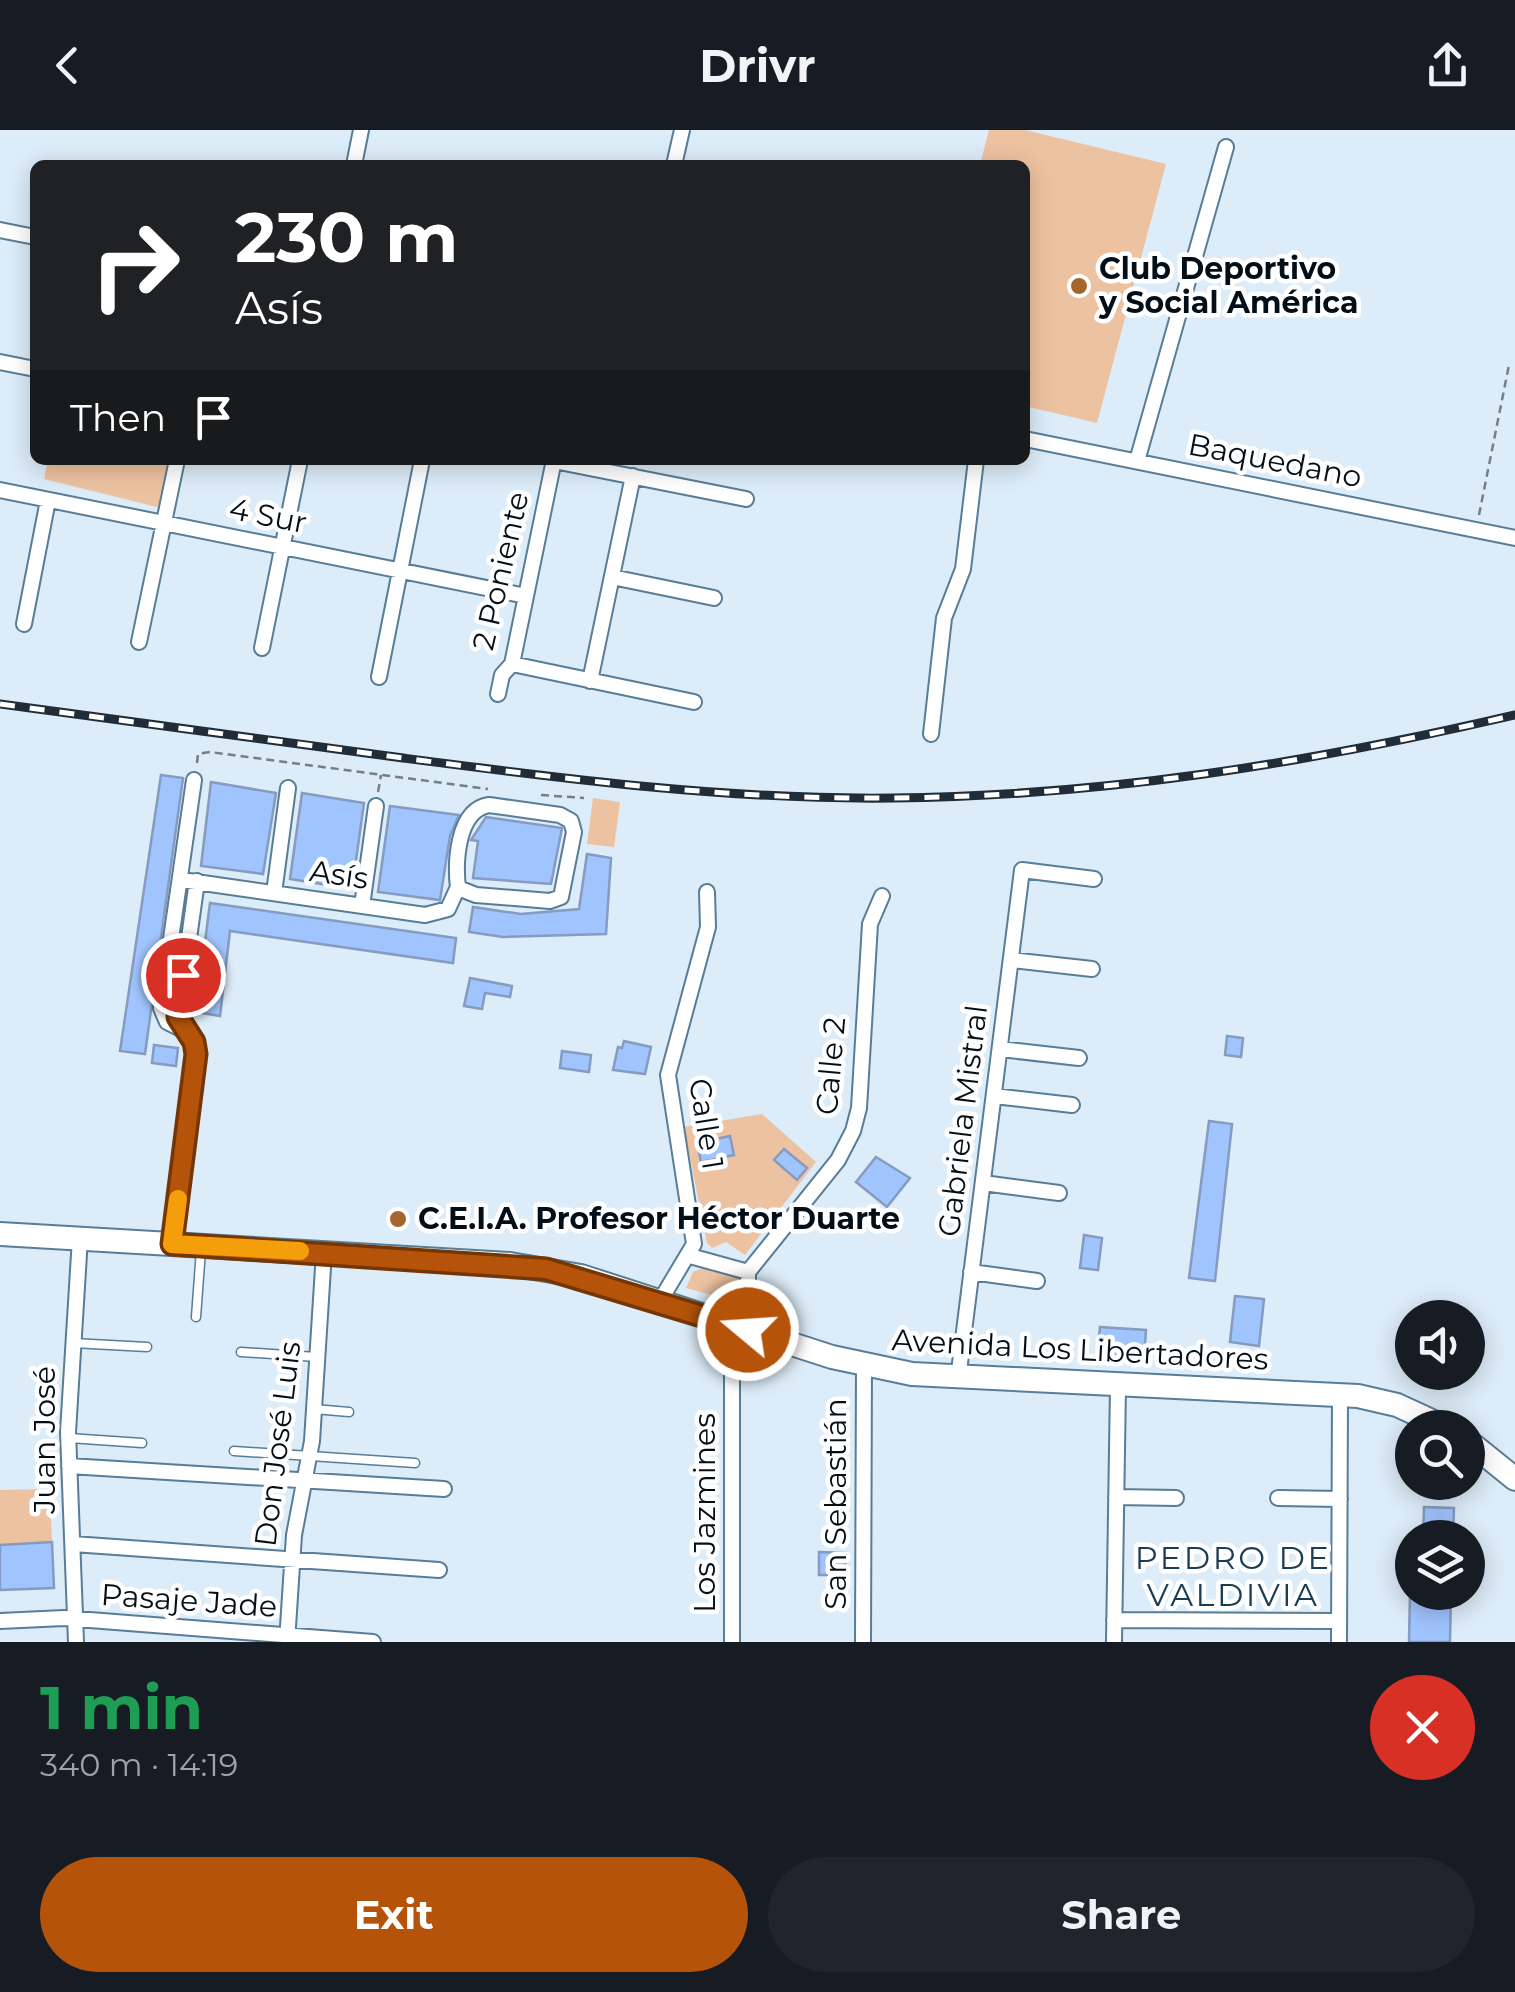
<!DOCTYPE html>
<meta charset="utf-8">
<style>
body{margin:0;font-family:Montserrat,sans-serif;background:#20242c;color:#f1f3f6;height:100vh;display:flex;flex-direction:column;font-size:38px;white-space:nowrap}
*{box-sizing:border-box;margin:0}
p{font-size:32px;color:#9ea1a6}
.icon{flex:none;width:55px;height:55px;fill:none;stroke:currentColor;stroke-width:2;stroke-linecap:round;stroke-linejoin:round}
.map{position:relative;height:1512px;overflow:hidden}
.details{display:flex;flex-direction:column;background:#171b24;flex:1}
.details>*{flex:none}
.guide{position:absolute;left:30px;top:30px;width:1000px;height:305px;border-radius:15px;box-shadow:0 5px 25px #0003;background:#202124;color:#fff;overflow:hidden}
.buttons{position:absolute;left:1395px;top:1170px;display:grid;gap:20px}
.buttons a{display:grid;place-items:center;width:90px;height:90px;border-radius:50%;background:#171b24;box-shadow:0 5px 25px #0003;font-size:50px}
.pin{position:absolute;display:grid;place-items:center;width:85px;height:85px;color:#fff;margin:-42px;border:5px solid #fff;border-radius:50%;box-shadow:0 2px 10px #0007}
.me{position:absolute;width:110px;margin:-55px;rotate:288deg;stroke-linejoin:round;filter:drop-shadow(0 0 8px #0008)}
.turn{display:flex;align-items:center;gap:35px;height:210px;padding:0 40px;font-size:45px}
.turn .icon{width:130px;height:130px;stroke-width:2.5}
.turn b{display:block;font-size:70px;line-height:85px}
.then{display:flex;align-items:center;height:95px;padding:0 40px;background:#0003;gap:20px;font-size:38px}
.round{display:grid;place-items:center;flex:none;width:105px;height:105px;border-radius:52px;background:#20242c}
.head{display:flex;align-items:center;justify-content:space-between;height:170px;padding:0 40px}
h1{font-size:60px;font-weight:700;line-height:75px;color:#1e9e55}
.action{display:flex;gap:20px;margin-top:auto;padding:20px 40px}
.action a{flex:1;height:115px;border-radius:60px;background:#b45309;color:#fff;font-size:40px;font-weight:700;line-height:115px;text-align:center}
.action a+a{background:#20242c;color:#f1f3f6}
header{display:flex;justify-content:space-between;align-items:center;height:130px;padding:0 40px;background:#171b24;font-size:45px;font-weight:700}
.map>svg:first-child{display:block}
</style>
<header><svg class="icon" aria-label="back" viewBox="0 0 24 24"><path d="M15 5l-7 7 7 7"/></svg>Drivr<svg class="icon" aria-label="share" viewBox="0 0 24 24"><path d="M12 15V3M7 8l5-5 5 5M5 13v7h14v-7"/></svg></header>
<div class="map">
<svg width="1515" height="1512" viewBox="0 0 1515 1512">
<rect width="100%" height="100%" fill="#dcecf8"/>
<path fill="#edc2a1" d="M989 0H1025L1166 34 1097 293 1025 276V35H980Z
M48 330H170L161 378 44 349Z
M593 668 620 672 614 717 587 714Z
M762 984 816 1032 745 1125 726 1112 712 1118 707 1113 684 997Z
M705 1137 736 1146 741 1153 738 1172 686 1158 693 1142Z
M50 1359 52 1412 0 1415V1360Z"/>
<path fill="#a0c4fe" stroke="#859bbf" stroke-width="2.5" d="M161 645 183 648 145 924 120 921Z
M211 652 276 663 263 744 201 736Z
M302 663 364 673 352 759 290 749Z
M390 676 459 685 450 706 440 770 378 762Z
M486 687 562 698 551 754 473 748 478 711 471 710Z
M587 724 611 728 606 804 503 807 469 802 473 777 521 784 579 779Z
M210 773 456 808 453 833 230 801 220 886 196 882Z
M470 848 512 856 510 867 485 863 482 879 464 876Z
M1227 906 1243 908 1241 927 1225 925Z
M624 911 651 917 645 944 613 940 618 917 622 918Z
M154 915 178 918 176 936 152 933Z
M562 921 591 925 589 942 560 938Z
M1209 991 1232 994 1215 1151 1189 1148Z
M730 1006 734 1025 701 1032 697 1013Z
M784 1019 807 1038 797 1050 774 1030Z
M876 1027 910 1048 887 1077 856 1052Z
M1084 1105 1102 1108 1098 1140 1080 1138Z
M1235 1166 1264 1169 1259 1216 1230 1212Z
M1100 1197 1146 1200 1144 1229 1097 1226Z
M1424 1377 1454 1378 1453 1408H1423Z
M52 1412 54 1458 0 1460V1415Z
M819 1422 846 1423 845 1445H819Z
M1410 1462H1451L1450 1512H1409Z"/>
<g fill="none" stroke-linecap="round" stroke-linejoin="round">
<defs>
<path id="lane" d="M196 1187 201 1120
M73 1213 147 1217
M241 1222 317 1227
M314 1279 349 1282
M69 1308 142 1313
M234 1321 415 1333"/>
<path id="street" d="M354 35 361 0
M674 35 682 0
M0 100 35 107
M0 232 35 239
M1025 309 1515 408
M554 331 746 369
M1137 331 1226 17
M0 360 526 466
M612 447 714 468
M24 494 48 370
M139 512 177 330
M262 518 300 330
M512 534 694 572
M379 547 422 330
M590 551 633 346
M498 564 502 545 512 534 554 330
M931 604 944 488 963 439 976 330
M489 675 560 685 571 691 574 702 561 767 550 771 476 765 458 758C455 732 457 680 489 675Z
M182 750 425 785 448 779 458 757
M274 763 288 658
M362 776 376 676
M1011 830 1092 839
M183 900 167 892 161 878 194 650
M1000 919 1079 928
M994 966 1072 975
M983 1053 1059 1063
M172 1114 196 924 194 912 178 887 197 751
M690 1126 748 1142
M971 1142 1037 1151
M660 1171 694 1114 668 945 708 797 707 762
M748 1199V1142L838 1030 853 1001 859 978 870 794 882 766
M958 1249 1022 740 1094 749
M69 1336 444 1359
M1116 1367 1176 1368
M1278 1368 1340 1369
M73 1414 439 1440
M1114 1490 1339 1491
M0 1491 64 1488 373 1512
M76 1512 68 1302 80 1108
M287 1512 294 1405 312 1311 324 1122
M732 1512V1194
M863 1512 864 1235
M1114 1512 1118 1256
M1339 1512 1340 1265"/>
<path id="primary" d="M0 1104 510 1134 581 1146 832 1227 912 1244 1358 1266 1397 1275 1447 1298
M1468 1311 1515 1349"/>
</defs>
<use href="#lane" stroke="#577d98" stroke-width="11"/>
<use href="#street" stroke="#577d98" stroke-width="18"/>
<use href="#primary" stroke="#577d98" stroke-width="26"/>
<path stroke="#72808b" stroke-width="2.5" stroke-dasharray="8 5" stroke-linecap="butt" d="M1479 385 1509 235
M197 633 198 624 210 622 488 659
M378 662 381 645
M541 665 584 668"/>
<use href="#lane" stroke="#fff" stroke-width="8"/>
<use href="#street" stroke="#fff" stroke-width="14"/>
<use href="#primary" stroke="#fff" stroke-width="22"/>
<defs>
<path id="rail" d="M0 574C134 592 269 610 403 628 566 649 728 670 893 668 1104 666 1309 633 1515 585"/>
</defs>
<use href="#rail" stroke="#202d38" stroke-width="9"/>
<use href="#rail" stroke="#fff" stroke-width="5" stroke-dasharray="15" stroke-linecap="butt"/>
</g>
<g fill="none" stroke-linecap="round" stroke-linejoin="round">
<defs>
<path id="route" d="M183 845 178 887 194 912 196 924 172 1114 546 1139 748 1200"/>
</defs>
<use href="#route" stroke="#753606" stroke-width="25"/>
<use href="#route" stroke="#b45309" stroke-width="18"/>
<path stroke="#f59e0b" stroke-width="18" d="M178 1069 172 1114 300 1121"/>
</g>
<g fill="#a5662d" stroke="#fff" stroke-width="4">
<circle cx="1079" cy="156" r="10"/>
<circle cx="398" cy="1089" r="10"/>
</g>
<g text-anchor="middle" stroke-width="9" stroke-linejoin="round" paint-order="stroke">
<g font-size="30" font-weight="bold" fill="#020f19" stroke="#fff" text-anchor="start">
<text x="1099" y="149">Club Deportivo<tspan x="1099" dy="34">y Social América</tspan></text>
<text x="418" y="1099">C.E.I.A. Profesor Héctor Duarte</text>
</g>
<g font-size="30" fill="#020f19" stroke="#fff">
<text transform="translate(1275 331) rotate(11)" y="10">Baquedano</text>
<text transform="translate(268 386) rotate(11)" y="10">4 Sur</text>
<text transform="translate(501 441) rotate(-77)" y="10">2 Poniente</text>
<text transform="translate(339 745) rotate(8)" y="10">Asís</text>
<text transform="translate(831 936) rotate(-85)" y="10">Calle 2</text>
<text transform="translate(963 991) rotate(-83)" y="10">Gabriela Mistral</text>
<text transform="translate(706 994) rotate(81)" y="10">Calle 1</text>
<text transform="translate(1080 1220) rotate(3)" y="10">Avenida Los Libertadores</text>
<text transform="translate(45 1310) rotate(-90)" y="10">Juan José</text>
<text transform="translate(278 1314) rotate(-83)" y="10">Don José Luis</text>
<text transform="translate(836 1374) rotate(-90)" y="10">San Sebastián</text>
<text transform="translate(705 1383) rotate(-90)" y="10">Los Jazmines</text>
<text transform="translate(189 1471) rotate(4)" y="10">Pasaje Jade</text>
</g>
<g font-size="32" letter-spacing="2.5" fill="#193d55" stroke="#fff">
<text x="1233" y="1439">PEDRO DE<tspan x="1233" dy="37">VALDIVIA</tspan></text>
</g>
</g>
</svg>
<div class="buttons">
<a><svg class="icon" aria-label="sound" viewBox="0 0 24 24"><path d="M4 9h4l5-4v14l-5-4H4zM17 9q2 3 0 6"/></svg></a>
<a><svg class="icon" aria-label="search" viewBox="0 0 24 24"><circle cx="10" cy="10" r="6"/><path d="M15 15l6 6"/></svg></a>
<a><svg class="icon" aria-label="layers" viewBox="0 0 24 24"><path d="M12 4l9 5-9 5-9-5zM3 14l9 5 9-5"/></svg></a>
</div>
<div class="pin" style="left:183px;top:845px;background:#d93025"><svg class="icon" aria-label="arrive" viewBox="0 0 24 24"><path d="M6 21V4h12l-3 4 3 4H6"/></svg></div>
<svg class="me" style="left:748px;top:1200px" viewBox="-20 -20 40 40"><circle r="17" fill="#b45309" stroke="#fff" stroke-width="3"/><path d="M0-11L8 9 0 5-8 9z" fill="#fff"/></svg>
<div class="guide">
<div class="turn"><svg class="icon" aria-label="right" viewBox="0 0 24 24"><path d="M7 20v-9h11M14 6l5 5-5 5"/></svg><div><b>230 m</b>Asís</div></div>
<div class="then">Then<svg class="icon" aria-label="arrive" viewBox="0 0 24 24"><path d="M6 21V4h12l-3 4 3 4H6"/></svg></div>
</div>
</div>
<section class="details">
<div class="head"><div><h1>1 min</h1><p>340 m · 14:19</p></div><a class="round" style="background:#d93025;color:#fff"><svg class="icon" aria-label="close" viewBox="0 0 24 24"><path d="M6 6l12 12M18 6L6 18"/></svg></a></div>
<div class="action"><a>Exit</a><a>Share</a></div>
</section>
